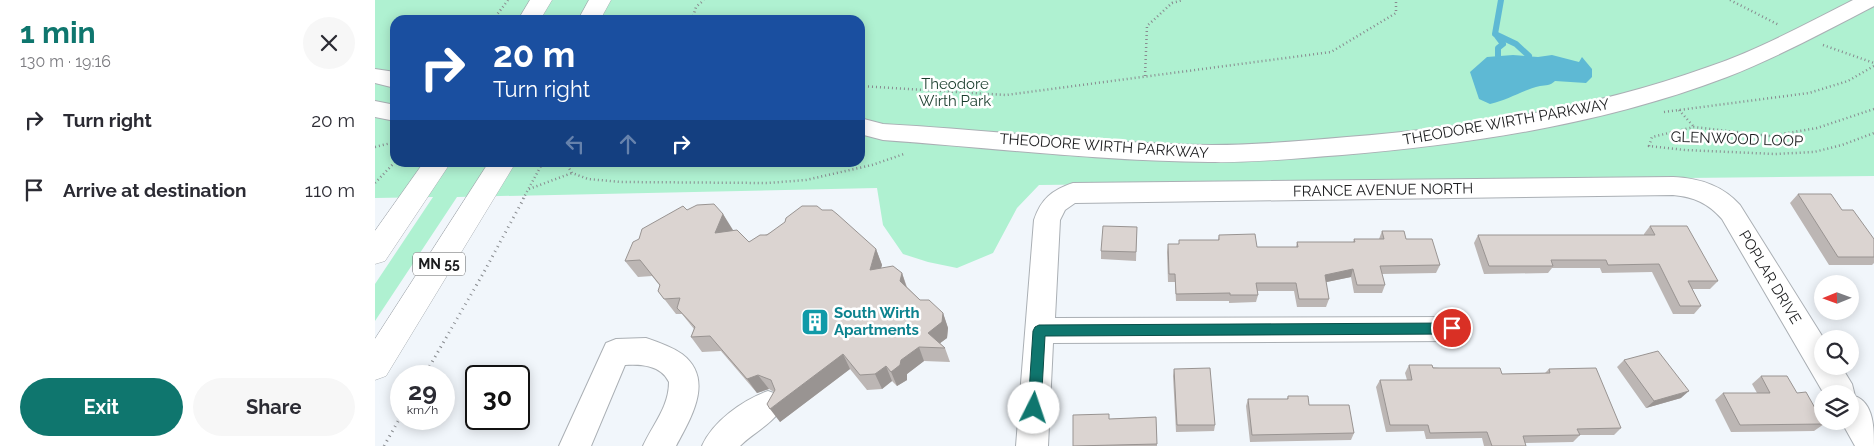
<!DOCTYPE html>
<meta charset="utf-8">
<style>
body{margin:0;font-family:Raleway,sans-serif;background:#f7f7f7;color:#2b2b33;height:100vh;display:flex;flex-direction:column;font-size:19px;white-space:nowrap}
*{box-sizing:border-box;margin:0}
p{font-size:16px;color:#7c7c81}
.icon{flex:none;width:28px;height:28px;fill:none;stroke:currentColor;stroke-width:2;stroke-linecap:round;stroke-linejoin:round}
.map{position:relative;flex:1;overflow:hidden}
.details{display:flex;flex-direction:column;background:#fff;width:375px}
.details>*{flex:none}
.banner{position:absolute;left:15px;top:15px;width:475px;height:152px;border-radius:15px;box-shadow:0 2px 12px #0003;background:#1a4fa0;color:#fff;overflow:hidden}
.needle{width:32px;rotate:269deg}
.controls{position:absolute;left:1439px;top:275px;display:grid;gap:10px}
.controls a{display:grid;place-items:center;width:45px;height:45px;border-radius:50%;background:#fff;box-shadow:0 2px 12px #0003;font-size:25px}
.speed{position:absolute;left:15px;top:365px;display:flex;gap:10px;font-size:25px;font-weight:700;text-align:center}
.speed>*{display:grid;place-content:center;width:65px;height:65px;border-radius:50%;background:#fff;box-shadow:0 2px 12px #0003;line-height:1}
.speed small{font-size:12px;font-weight:400}
.speed .limit{border:2px solid #111;border-radius:8px;background:#fff;color:#111}
.pin{position:absolute;display:grid;place-items:center;width:42px;height:42px;color:#fff;margin:-21px;border:2px solid #fff;border-radius:50%;box-shadow:0 1px 5px #0007}
.me{position:absolute;width:55px;margin:-28px;rotate:4deg;stroke-linejoin:round;filter:drop-shadow(0 0 4px #0008)}
.turn{display:flex;align-items:center;gap:18px;height:105px;padding:0 20px;font-size:22px}
.turn .icon{width:65px;height:65px;stroke-width:2.5}
.turn b{display:block;font-size:35px;line-height:42px}
.lanes{display:flex;align-items:center;height:48px;padding:0 20px;background:#0003;justify-content:center;gap:25px;direction:ltr}
.lanes .off{opacity:.35}
.round{display:grid;place-items:center;flex:none;width:52px;height:52px;border-radius:26px;background:#f7f7f7}
.headline{display:flex;align-items:center;justify-content:space-between;height:85px;padding:0 20px}
h1{font-size:30px;font-weight:700;line-height:38px;color:#0f766e}
.primary-button{display:flex;gap:10px;margin-top:auto;padding:10px 20px}
.primary-button a{flex:1;height:58px;border-radius:30px;background:#0f766e;color:#fff;font-size:20px;font-weight:700;line-height:58px;text-align:center}
.primary-button a+a{background:#f7f7f7;color:#2b2b33}
ul{padding:0;list-style:none}
li{display:flex;align-items:center;gap:15px;height:70px;padding:0 20px}
li div{flex:1}
li b{display:block;font-size:19px}
li em{font-style:normal}
main{display:flex;flex:1;min-height:0}
.map>svg:first-child{display:block}
</style>
<main>
<section class="details">
<div class="headline"><div><h1>1 min</h1><p>130 m · 19:16</p></div><a class="round"><svg class="icon" aria-label="close" viewBox="0 0 24 24"><path d="M6 6l12 12M18 6L6 18"/></svg></a></div>
<ul>
<li><svg class="icon" aria-label="right" viewBox="0 0 24 24"><path d="M7 20v-9h11M14 6l5 5-5 5"/></svg><div><b>Turn right</b></div><em>20 m</em></li>
<li><svg class="icon" aria-label="arrive" viewBox="0 0 24 24"><path d="M6 21V4h12l-3 4 3 4H6"/></svg><div><b>Arrive at destination</b></div><em>110 m</em></li>
</ul>
<div class="primary-button"><a>Exit</a><a>Share</a></div>
</section>
<div class="map">
<svg width="1499" height="446" viewBox="0 0 1499 446">
<rect width="100%" height="100%" fill="#f1f6fb"/>
<path fill="#aff1d1" fill-rule="evenodd" d="M0 0H1499V176L664 185 642 208 618 253 582 268 553 262 528 254 508 225 502 188 82 197 0 321V284L58 197 0 198ZM20 20H485V162H20Z"/>
<path fill="#5eb9d4" d="M1138 55 1163 57 1177 55 1204 62 1207 57 1217 69V77L1211 83 1180 81C1175 86 1171 85 1165 86 1148 90 1133 100 1115 104L1104 99 1095 72 1112 57Z"/>
<g fill="none" stroke-linecap="round" stroke-linejoin="round">
<path stroke="#5eb9d4" stroke-width="6" d="M1126 0 1120 34 1141 44 1154 56
M1122 36 1128 44 1123 48V56"/>
<defs>
<path id="minor" d="M1478 0H1499V6C1451 31 1403 57 1352 77 1229 124 1097 144 967 155 923 158 879 163 834 162 726 161 617 148 508 140L485 134V118L508 124C617 130 727 144 837 145 882 145 927 141 972 137 1094 127 1217 109 1333 67 1383 50 1431 24 1478 0Z
M0 69 20 72V88L0 83Z
M0 101 20 105V121L0 117Z
M1298 177C1324 178 1347 185 1365 205L1449 339H1448V366H1466L1477 384 1480 396C1499 403 1499 429 1499 446H1480L1466 421H1475V394H1449L1347 219C1333 203 1319 197 1298 195L700 203 690 210 685 220 680 318 1077 317 1087 320 1091 329 1087 338 1077 341 678 343 673 446H641L659 220C666 199 677 190 698 183Z
M271 338C283 342 297 347 307 354 340 379 316 418 301 446H268C278 424 294 407 294 382 286 365 266 364 250 365L216 446H184L231 343 241 339Z
M393 391 404 395 408 405C400 423 379 432 365 446H327C338 421 368 400 393 391Z"/>
<path id="major" d="M155 0H177L165 20H143Z
M214 0H236L225 20H203Z
M49 162H76L10 261 0 264V231Z
M114 162H141L11 376 0 380V339Z"/>
</defs>
<use href="#minor" stroke="#aaafb4" stroke-width="2"/>
<use href="#major" stroke="#aaafb4" stroke-width="1"/>
<path stroke="#888b8f" stroke-width="2.5" stroke-dasharray="1 3" stroke-linecap="butt" d="M1355 0 1404 25
M118 20 133 0
M317 20 321 7 329 0
M1448 45 1499 63
M770 76 772 26 797 3 808 0
M485 86 631 95 956 52 1021 13V0
M1499 109 1442 128 1395 136 1319 127 1277 137 1274 146 1310 150 1400 154 1439 152 1467 145 1499 133
M1304 110 1319 127
M1289 112 1434 93 1473 81 1499 66
M0 147 20 142
M190 162 197 173 213 179 246 182 393 183 431 180 497 165 529 154
M0 183 20 162
M154 189 197 173
M148 199 168 162"/>
<path stroke="#888b8f" stroke-width="3" stroke-dasharray="1 4.5" stroke-linecap="butt" d="M49 376 109 272 149 198
M9 446 26 416"/>
<use href="#minor" fill="#fff" fill-rule="evenodd"/>
<use href="#major" fill="#fff" fill-rule="evenodd"/>
</g>
<path fill="#bcb6b4" d="M1423 194 1467 210 1499 239V263L1497 265H1454L1415 203Z
M447 210 501 249 507 265 506 268 527 273 532 287 545 300 568 313 573 328 572 338 565 343 570 348 575 362 549 361 532 374V380L522 386 517 381 507 389 492 390 475 369 405 422 399 392 394 389 382 393 346 351 327 352 316 337 319 329 307 314H301L283 291 285 286 277 276 263 277 250 261 348 214 357 231 374 242Z
M1275 226 1343 281 1335 289H1317L1326 306 1319 314H1298L1277 272 1227 273 1225 268H1177L1173 273 1109 274 1099 243 1103 235H1269V234Z
M762 227 761 261 726 259V251Z
M1007 231 1031 239 1065 265 1061 273 1007 274 1010 285 1007 293H979L976 277 951 282 954 299 951 307H922L919 291H882L883 295 881 302 854 303V301H801L800 282H793L792 252 793 244H804V240H843L844 235 882 247H921L922 242H978L979 239H1004Z
M1249 360 1306 398 1271 408 1242 367Z
M1034 365 1127 374 1170 373 1174 369 1246 428 1239 435H1205L1198 442 1150 443 1151 446H1109L1107 438 1051 439 1049 431 1011 432 1001 387 1005 380H1032L1030 373Z
M799 369 840 425 839 431 801 432 798 376Z
M1386 376 1422 393 1449 424 1439 431 1356 432 1340 400 1348 393H1382L1377 384Z
M913 396 934 405 979 433 976 440 875 442 871 406 873 399H912Z
M781 417 782 446H698L734 419Z"/>
<path fill="#999492" d="M348 214 358 230 350 250 340 233Z
M501 249 507 265 501 285 495 270Z
M978 269 976 277 947 283 950 275Z
M527 273 532 289 525 281Z
M568 313 573 328 572 338 560 347 553 333Z
M544 347 549 361 532 374V380L522 386 516 372 526 360Z
M468 354 475 369 405 422 395 409Z
M511 366 517 381 507 389 500 374Z
M383 375 394 389 382 393 372 379Z
M1314 391 1306 398 1271 408 1279 401Z"/>
<path fill="#dbd4d1" stroke="#999492" d="M1423 194H1456L1467 210H1478L1499 239V257H1463Z
M339 204 348 214 340 233 362 230 374 242 385 235H392L410 222 411 218 427 206H442L447 210H457L462 214 501 249 495 270 518 266 527 273 525 281 545 300H554L568 313 567 322 553 333 570 348 544 347 526 360 525 365 516 372 511 366 500 374 485 375 468 354 395 409 392 404 400 390 396 380 383 375 372 379 335 336 316 337 320 327 302 308 305 298 289 299 283 291 285 285 265 260 250 261 258 242 264 239 267 229 308 206 312 210 322 205Z
M728 226 762 227 761 252 726 251Z
M1275 226H1312L1343 281H1313L1326 306H1305L1284 264 1233 265 1231 260H1176L1178 266H1114L1103 235H1280Z
M1007 231H1029L1031 239H1057L1065 265 1005 266 1010 285H982L978 269 950 275 954 299H924L921 283H881L883 295H855V293L801 294 800 274H794L793 244H804V240H844V235L880 234 882 247H923L922 242H980L979 239H1009Z
M1283 351 1314 391 1279 401 1249 360Z
M1034 365H1057L1058 368H1125L1127 374 1175 373 1174 369 1221 368 1246 428 1202 429 1205 435 1148 436 1151 446H1117L1112 432 1055 433 1053 425H1015L1005 380H1037Z
M835 368 840 425H802L799 369Z
M1386 376H1412L1422 393 1431 392 1449 424 1365 425 1348 393H1395Z
M913 396H933L934 405H974L979 433 877 435 873 399H913Z
M734 414V419L781 417 782 444 698 446V415Z"/>
<path fill="#0f766e" stroke="#0a4d48" d="M1077 323 1082 325 1084 328 1082 332 1077 334 670 336 666 408 664 412 659 414 655 412 653 408 658 331 660 327 664 325Z"/>
<defs>
<symbol id="building-square" viewBox="-11 -11 22 22"><rect x="-9" y="-9" width="18" height="18" rx="4" fill="#0f9aa8" stroke="#fff"/><path d="M-4-6H4V6H1V3H-1V6H-4ZM-2.5-4.3h1.7v1.8h-1.7ZM.8-4.3h1.7v1.8H.8ZM-2.5-1h1.7V.8h-1.7ZM.8-1h1.7V.8H.8Z" fill="#fff"/></symbol>
</defs>
<g fill-rule="evenodd">
<use href="#building-square" x="424" y="306" width="32" height="32"/>
</g>
<g text-anchor="middle" stroke-width="5" stroke-linejoin="round" paint-order="stroke">
<rect fill="#fff" stroke="#5f6062" stroke-width="1" x="38" y="252.5" width="52" height="23" rx="4"/>
<g font-size="14" font-weight="bold" fill="#1b1c1e">
<text x="64" y="269">MN 55</text>
</g>
<g font-size="15" fill="#1b3e2e" stroke="#fff">
<text x="580" y="89">Theodore<tspan x="580" dy="17">Wirth Park</tspan></text>
</g>
<g font-size="15" fill="#1b1c1e" stroke="#fff">
<text transform="translate(1131 122) rotate(-10)" y="5">THEODORE WIRTH PARKWAY</text>
<text transform="translate(1362 139) rotate(2)" y="5">GLENWOOD LOOP</text>
<text transform="translate(729 146) rotate(4)" y="5">THEODORE WIRTH PARKWAY</text>
<text transform="translate(1008 190) rotate(-1)" y="5">FRANCE AVENUE NORTH</text>
<text transform="translate(1395 277) rotate(59)" y="5">POPLAR DRIVE</text>
</g>
<g font-size="15" font-weight="bold" fill="#0d838f" stroke="#fff" text-anchor="start">
<text x="459" y="318">South Wirth<tspan x="459" dy="17">Apartments</tspan></text>
</g>
</g>
</svg>
<div class="controls">
<a><svg class="needle" viewBox="-14 -14 28 28"><path d="M0-13l5 13h-10z" fill="#e53935"/><path d="M0 13l5-13h-10z" fill="#7c7c81"/></svg></a>
<a><svg class="icon" aria-label="search" viewBox="0 0 24 24"><circle cx="10" cy="10" r="6"/><path d="M15 15l6 6"/></svg></a>
<a><svg class="icon" aria-label="layers" viewBox="0 0 24 24"><path d="M12 4l9 5-9 5-9-5zM3 14l9 5 9-5"/></svg></a>
</div>
<div class="speed"><div>29<small>km/h</small></div><div class="limit">30</div></div>
<div class="pin" style="left:1077px;top:328px;background:#d93025"><svg class="icon" aria-label="arrive" viewBox="0 0 24 24"><path d="M6 21V4h12l-3 4 3 4H6"/></svg></div>
<svg class="me" style="left:659px;top:408px" viewBox="-20 -20 40 40"><circle r="19" fill="#fff"/><path d="M0-13L10 11 0 6-10 11z" fill="#0f766e"/></svg>
<div class="banner">
<div class="turn"><svg class="icon" aria-label="right" viewBox="0 0 24 24"><path d="M7 20v-9h11M14 6l5 5-5 5"/></svg><div><b>20 m</b>Turn right</div></div>
<div class="lanes"><svg class="icon off" aria-label="left" viewBox="0 0 24 24"><path d="M17 20v-9H6M10 6l-5 5 5 5"/></svg><svg class="icon off" aria-label="ahead" viewBox="0 0 24 24"><path d="M12 20V5M6 11l6-6 6 6"/></svg><svg class="icon" aria-label="right" viewBox="0 0 24 24"><path d="M7 20v-9h11M14 6l5 5-5 5"/></svg></div>
</div>
</div>
</main>
